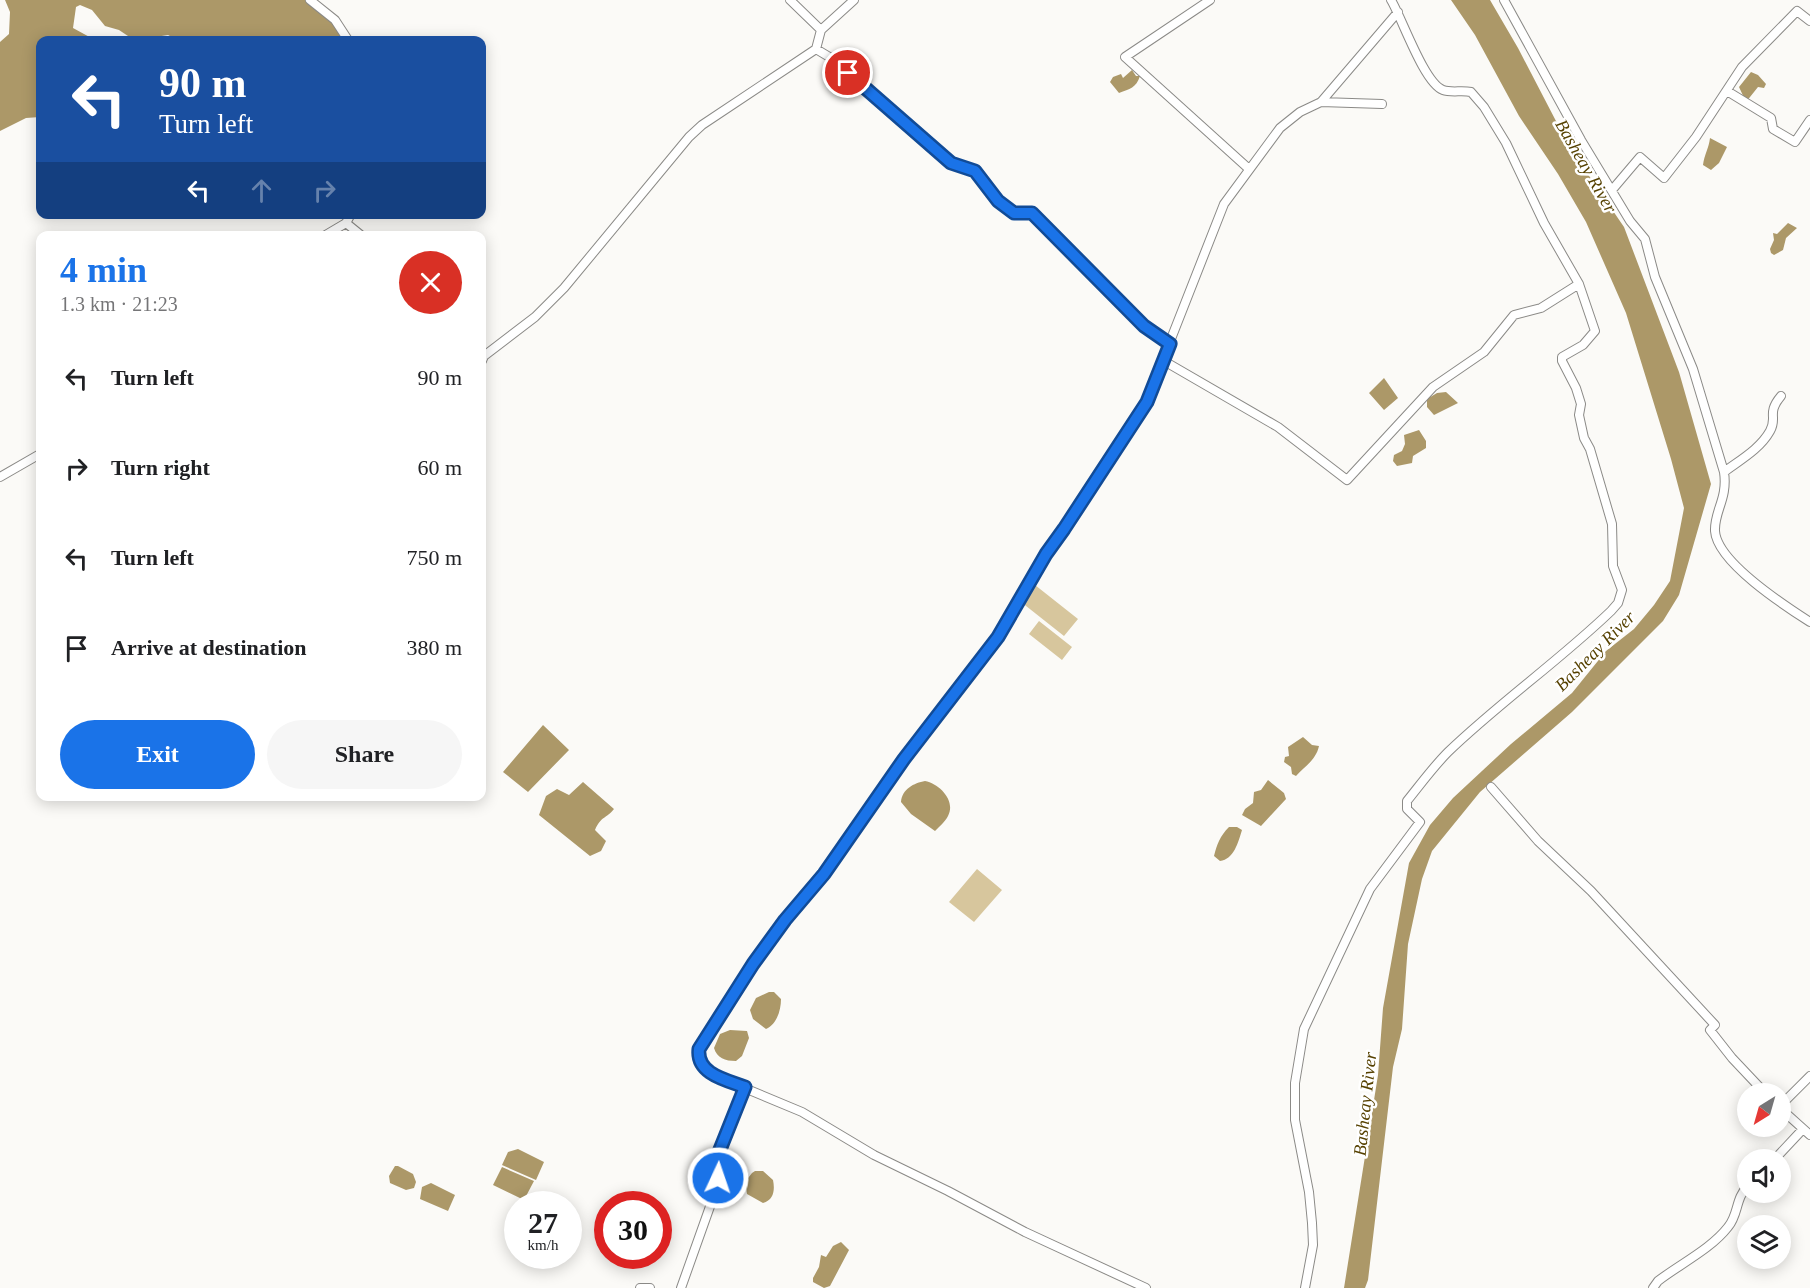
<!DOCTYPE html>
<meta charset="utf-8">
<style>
body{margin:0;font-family:"Times New Roman",serif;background:#f6f6f6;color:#202124;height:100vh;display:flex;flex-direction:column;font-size:22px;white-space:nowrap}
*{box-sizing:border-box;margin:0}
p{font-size:20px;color:#757577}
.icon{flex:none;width:33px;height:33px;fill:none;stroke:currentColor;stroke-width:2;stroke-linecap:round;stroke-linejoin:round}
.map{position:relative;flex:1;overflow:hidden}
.side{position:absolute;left:36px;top:231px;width:450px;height:570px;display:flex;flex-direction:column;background:#fff;border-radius:12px;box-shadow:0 3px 15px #0003}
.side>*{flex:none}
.hud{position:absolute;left:36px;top:36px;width:450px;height:183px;border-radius:12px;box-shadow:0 3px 15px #0003;background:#1a4fa0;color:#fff;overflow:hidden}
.needle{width:39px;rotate:217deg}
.fabs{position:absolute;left:1737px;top:1083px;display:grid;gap:12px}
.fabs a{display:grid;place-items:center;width:54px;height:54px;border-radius:50%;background:#fff;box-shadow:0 3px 15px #0003;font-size:30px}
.speed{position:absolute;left:504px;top:1191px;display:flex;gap:12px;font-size:30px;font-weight:700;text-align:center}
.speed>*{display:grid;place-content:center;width:78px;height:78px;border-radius:50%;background:#fff;box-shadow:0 3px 15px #0003;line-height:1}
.speed small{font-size:15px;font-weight:400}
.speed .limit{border:9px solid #d22;background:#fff;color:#111}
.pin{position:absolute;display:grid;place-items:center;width:51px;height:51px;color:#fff;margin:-26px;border:3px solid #fff;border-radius:50%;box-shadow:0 2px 6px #0007}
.me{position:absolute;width:66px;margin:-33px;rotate:3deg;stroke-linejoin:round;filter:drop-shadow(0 0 4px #0008)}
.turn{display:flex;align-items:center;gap:21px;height:126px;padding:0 24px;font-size:27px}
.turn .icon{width:78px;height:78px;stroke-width:2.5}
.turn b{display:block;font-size:42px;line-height:51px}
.lanes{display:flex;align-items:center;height:57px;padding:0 24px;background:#0003;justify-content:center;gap:30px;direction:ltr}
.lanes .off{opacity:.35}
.round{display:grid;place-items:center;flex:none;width:63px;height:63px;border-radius:32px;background:#f6f6f6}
.summary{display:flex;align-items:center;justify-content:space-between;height:102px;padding:0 24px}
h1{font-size:36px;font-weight:600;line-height:45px;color:#1a73e8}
.cta{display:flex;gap:12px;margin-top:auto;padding:12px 24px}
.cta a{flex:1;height:69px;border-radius:36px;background:#1a73e8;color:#fff;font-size:24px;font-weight:600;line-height:69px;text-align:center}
.cta a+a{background:#f6f6f6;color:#202124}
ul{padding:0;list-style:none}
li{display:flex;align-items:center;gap:18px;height:90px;padding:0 24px}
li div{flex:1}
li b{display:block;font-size:22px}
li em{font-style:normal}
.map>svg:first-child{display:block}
</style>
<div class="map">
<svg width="1810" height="1288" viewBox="0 0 1810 1288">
<rect width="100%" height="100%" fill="#fbfaf7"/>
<path fill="#d7c69d" d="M1035 585 1078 619 1064 636 1021 602Z
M1039 621 1072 647 1062 660 1029 634Z
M977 869 1002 890 974 922 949 902Z"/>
<path fill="#ac9868" d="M5 0H308L332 19 346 40H178L168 35 149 38H131L119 30 105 26 92 10 80 5 76 7 73 28 95 40H40V117L26 118 0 131V42L9 34 10 12Z
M1451 0H1490L1518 48 1570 148 1624 227 1679 372 1711 484 1679 595 1663 621 1572 712 1480 792 1432 851 1422 879 1408 944 1402 1029 1393 1067 1368 1280 1365 1288H1344L1378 1075 1383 1008 1409 863 1430 825 1453 798 1511 744 1572 693 1606 651 1634 629 1654 605 1670 581 1684 508 1671 459 1626 313 1586 222 1558 174 1519 116 1475 35Z
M1132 70 1136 76H1140C1136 88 1130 89 1119 93L1110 82 1113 77 1121 74 1123 78Z
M1751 72 1758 75 1766 84 1764 88 1758 87 1746 102 1739 87Z
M1710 138 1727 147 1719 163 1711 170 1703 165C1704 155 1709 148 1710 138Z
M1788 223 1797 228 1786 238 1783 250 1774 255 1771 253 1770 249 1774 240 1773 233 1777 234Z
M1384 378 1398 398 1384 410 1369 393Z
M1446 392 1458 403 1434 415 1427 407V399L1437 393Z
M1419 430 1426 441V448L1413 456 1412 463 1397 466 1393 461 1394 455 1402 451 1405 444 1404 435Z
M543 725 569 750 528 792 503 772Z
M1303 737 1312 745 1319 746C1316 760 1305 766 1296 776L1292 774 1291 767 1284 762 1285 757 1289 756 1288 747Z
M1268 780 1284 793 1286 799 1261 826 1242 815 1245 809 1253 803 1254 792 1261 790Z
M925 781C940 784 956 801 948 816 945 822 939 827 935 831L911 814 901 802C902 789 914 783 925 781Z
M583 782 614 809C606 819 601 816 595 830L606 841 601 851 590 856 539 815 546 796 557 789 569 795Z
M1229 827H1237L1242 830C1238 843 1234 859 1220 861L1214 856C1217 844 1220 836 1229 827Z
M769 992H774L781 999C781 1010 777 1024 766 1029L753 1019 750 1010 756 998Z
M730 1030 747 1031 749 1038 742 1056 736 1061C725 1061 717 1058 714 1048L720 1034Z
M518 1149 544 1162 536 1180 502 1165 508 1152Z
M395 1166H398L413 1174 416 1182 414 1188 406 1190 390 1183 389 1176Z
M502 1167 534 1181 524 1200 493 1185Z
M755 1171H763L773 1180C775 1190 774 1200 763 1203L747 1194 745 1182 752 1173Z
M431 1183 455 1195 448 1211 420 1199 422 1187Z
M841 1242 849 1250 830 1286 824 1288 813 1282V1278L819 1267 821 1255 826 1257 833 1246Z"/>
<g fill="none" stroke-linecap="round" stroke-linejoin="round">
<defs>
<path id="street" d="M310 0 335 20 348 40
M790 0 821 30 816 49 831 58 951 163 975 171 998 201 1014 213H1032L1144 326 1169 344 1164 361 1278 427 1347 480 1433 387 1484 352 1514 315 1541 308 1579 284
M1210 0 1125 57 1249 169
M1504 0 1581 140 1630 221 1645 239 1655 277 1693 369 1724 472C1728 499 1714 511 1715 531 1717 562 1785 606 1810 622
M821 30 854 0
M1727 91 1771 118 1773 129 1795 142 1810 120
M1321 102 1382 104
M1612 190 1640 157 1664 178 1696 137 1742 67 1797 11 1810 21
M351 214 346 223 362 236
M324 236 346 223
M1169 344 1224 204 1280 128 1300 112 1321 102 1398 12
M482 361 484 356 535 317 564 288 689 137 702 125 816 49
M1724 472C1740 460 1760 449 1770 431 1778 417 1766 414 1781 396
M0 477 40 454
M1491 787 1538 841 1591 891 1715 1025 1710 1030 1732 1058 1766 1094
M1780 1106 1810 1076
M1780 1108 1810 1135
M1774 1160 1803 1129
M640 1288H650
M681 1288 718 1184 713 1167 745 1087
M1146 1288 1025 1232 948 1191 874 1155 802 1112 713 1075C703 1067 697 1062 698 1049L753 964 785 920 824 874 904 759 998 637 1045 554 1064 529 1147 402 1164 361
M1305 1288 1313 1245 1312 1223 1309 1192 1295 1120V1083L1304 1029 1370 889 1420 822 1407 809V801C1420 785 1433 767 1448 752 1500 702 1559 661 1611 611L1618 603 1622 590 1613 566 1612 524 1590 449 1584 438 1579 415 1581 404 1576 388 1562 361V357L1583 345 1595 331 1579 284 1544 223 1506 143 1484 107 1471 92C1462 90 1451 93 1443 90 1424 83 1402 18 1391 0
M1653 1288 1658 1281C1680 1264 1711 1249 1728 1227 1739 1214 1735 1198 1748 1186"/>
</defs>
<use href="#street" stroke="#8b8a87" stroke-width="10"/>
<use href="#street" stroke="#fff" stroke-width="8"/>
</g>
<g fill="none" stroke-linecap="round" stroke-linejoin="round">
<defs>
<path id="route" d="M718 1178 713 1167 745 1087C726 1080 696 1074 699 1049L753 964 785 920 824 874 904 759 998 637 1046 554 1064 529 1147 402 1170 344 1144 326 1032 213H1014L998 201 975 171 951 163 848 73"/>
</defs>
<use href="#route" stroke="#114b97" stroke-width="15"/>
<use href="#route" stroke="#1a73e8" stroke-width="10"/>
</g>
<g text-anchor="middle" stroke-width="5" stroke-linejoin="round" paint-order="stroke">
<g font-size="18" font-style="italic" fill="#564100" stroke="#fff">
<text transform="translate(1586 166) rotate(60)" y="6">Basheay River</text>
<text transform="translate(1595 651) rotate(-45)" y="6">Basheay River</text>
<text transform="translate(1365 1104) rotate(-84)" y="6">Basheay River</text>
</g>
</g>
</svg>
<div class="fabs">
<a><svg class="needle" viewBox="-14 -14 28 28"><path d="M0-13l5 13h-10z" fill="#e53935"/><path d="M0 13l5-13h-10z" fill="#757577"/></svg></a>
<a><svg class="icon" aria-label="sound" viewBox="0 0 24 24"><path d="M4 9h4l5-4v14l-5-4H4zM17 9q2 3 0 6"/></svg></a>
<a><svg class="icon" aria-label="layers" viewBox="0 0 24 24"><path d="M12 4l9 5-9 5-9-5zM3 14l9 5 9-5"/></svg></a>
</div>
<div class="speed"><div>27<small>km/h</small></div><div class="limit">30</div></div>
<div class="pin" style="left:848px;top:73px;background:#d93025"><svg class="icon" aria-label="arrive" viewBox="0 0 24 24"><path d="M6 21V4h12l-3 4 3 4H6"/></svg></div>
<svg class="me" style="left:718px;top:1178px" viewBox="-20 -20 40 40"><circle r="17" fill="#1a73e8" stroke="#fff" stroke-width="3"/><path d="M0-11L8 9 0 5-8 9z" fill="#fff"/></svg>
<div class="hud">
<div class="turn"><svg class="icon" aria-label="left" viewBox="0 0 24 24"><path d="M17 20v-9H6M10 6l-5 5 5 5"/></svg><div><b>90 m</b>Turn left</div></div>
<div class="lanes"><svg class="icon" aria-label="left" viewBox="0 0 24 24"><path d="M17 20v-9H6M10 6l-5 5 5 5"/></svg><svg class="icon off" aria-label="ahead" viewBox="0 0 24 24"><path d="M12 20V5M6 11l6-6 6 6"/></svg><svg class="icon off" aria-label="right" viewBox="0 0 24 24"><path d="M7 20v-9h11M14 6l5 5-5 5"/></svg></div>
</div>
<section class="side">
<div class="summary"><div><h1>4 min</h1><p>1.3 km · 21:23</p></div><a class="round" style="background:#d93025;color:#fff"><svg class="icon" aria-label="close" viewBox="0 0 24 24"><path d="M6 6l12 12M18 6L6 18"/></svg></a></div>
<ul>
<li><svg class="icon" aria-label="left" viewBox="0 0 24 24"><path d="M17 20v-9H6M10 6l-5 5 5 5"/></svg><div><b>Turn left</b></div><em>90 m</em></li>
<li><svg class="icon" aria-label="right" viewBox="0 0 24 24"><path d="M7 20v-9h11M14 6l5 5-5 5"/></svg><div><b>Turn right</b></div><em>60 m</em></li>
<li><svg class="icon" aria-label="left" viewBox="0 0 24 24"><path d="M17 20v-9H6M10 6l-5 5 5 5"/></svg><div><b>Turn left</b></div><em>750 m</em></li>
<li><svg class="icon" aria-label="arrive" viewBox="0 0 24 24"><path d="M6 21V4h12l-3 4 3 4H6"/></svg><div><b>Arrive at destination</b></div><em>380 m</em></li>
</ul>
<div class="cta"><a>Exit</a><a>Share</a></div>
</section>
</div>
